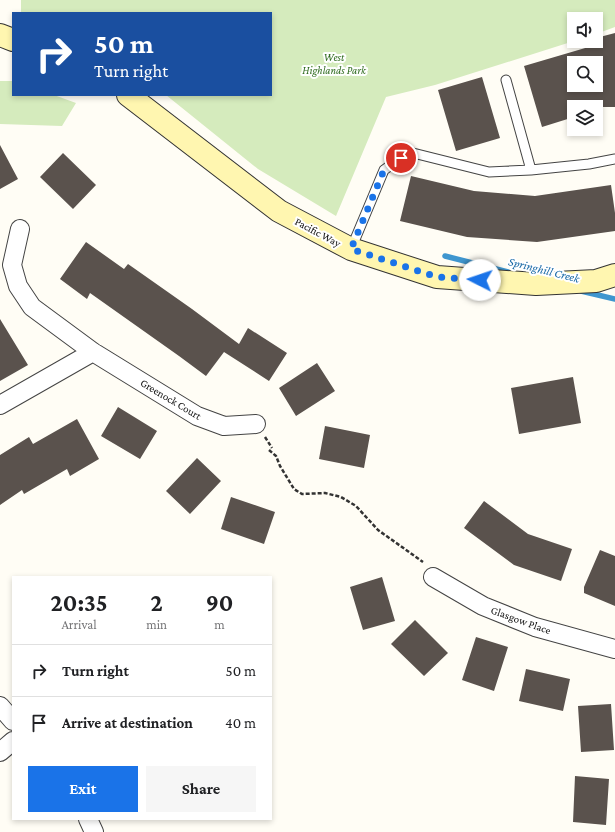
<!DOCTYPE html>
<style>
body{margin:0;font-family:"Crimson Pro",serif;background:#f6f6f6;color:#202124;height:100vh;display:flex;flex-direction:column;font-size:15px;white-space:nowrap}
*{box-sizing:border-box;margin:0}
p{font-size:13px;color:#757577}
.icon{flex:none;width:22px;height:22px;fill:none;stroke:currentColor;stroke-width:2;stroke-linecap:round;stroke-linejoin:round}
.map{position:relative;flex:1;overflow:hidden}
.details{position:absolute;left:12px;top:576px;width:260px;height:244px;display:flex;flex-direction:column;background:#fff;border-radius:0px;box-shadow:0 2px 6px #0003}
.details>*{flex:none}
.guide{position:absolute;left:12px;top:12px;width:260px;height:84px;border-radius:0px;box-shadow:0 2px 6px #0003;background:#1a4fa0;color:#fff;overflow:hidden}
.fabs{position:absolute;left:567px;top:12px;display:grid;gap:8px}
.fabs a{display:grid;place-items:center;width:36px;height:36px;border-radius:0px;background:#fff;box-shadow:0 2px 6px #0003;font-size:20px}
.pin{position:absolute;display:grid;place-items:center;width:34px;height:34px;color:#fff;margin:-17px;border:2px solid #fff;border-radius:50%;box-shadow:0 1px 4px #0007}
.me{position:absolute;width:44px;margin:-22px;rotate:274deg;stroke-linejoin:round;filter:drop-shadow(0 0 3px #0008)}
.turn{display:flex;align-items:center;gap:14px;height:84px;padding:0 16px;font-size:18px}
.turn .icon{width:52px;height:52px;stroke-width:2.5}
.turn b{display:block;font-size:28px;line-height:34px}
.eta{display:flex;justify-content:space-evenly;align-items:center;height:68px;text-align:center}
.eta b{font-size:24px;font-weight:700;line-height:28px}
.cta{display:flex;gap:8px;margin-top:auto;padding:8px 16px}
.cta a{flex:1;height:46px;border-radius:0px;background:#1a73e8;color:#fff;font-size:16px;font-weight:700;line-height:46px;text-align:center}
.cta a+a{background:#f6f6f6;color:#202124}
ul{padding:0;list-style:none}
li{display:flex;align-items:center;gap:12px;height:52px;padding:0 16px;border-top:1px solid #e0e0e0}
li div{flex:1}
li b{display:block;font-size:15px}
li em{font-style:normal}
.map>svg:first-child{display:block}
</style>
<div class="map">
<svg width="615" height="832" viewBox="0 0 615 832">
<rect width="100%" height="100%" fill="#fffdf5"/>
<path fill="#d5ebbd" d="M21 0H615V27L596 34V19H574V41L435 85 386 97 336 216 258 169 166 95H271V13H23L21 12Z
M0 81H13V95H54L76 103 62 126 0 124Z"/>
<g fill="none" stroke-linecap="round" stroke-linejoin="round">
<path stroke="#3f96cf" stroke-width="5.5" d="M445 256 508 272
M581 291 615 299"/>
</g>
<path fill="#5a524d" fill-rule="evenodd" d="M615 33V107H574V117L542 127 524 66 592 46 590 41H596V38ZM574 63H596V85H574Z
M482 77 500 138 456 151 438 90Z
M0 145 18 179 0 189Z
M63 153 96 185 73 209 40 177Z
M411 176 474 191 535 196 611 185 615 213V231L537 242 467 237 400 221Z
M86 242 124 269 128 264 192 309 239 344 248 328 287 353 269 381 224 352 206 376 179 356 90 293 87 299 60 279Z
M0 319 28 365 0 381Z
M317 363 335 391 296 416 279 388Z
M573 377 581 423 519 434 511 388Z
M118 407 157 431 140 459 101 436Z
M77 419 99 459 70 476 67 469 24 494 22 490 0 505V455L29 437 33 444Z
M325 426 370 435 364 468 319 459Z
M197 458 221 481 190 514 166 491Z
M231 497 275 512 264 544 221 529Z
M484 501 528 534 572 549 561 581 514 565 464 528Z
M600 550 615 556V606L584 593V587Z
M382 577 395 621 363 630 350 587Z
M415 620 448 653 424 676 391 644Z
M476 637 508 647 494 691 462 680Z
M526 669 570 679 563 711 519 701Z
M611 704 614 750 581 752 578 706Z
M575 776 609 779 606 825 573 822Z"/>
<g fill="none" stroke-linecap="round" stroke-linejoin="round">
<defs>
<path id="lane" d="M506 80 531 170
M351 249 384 170 409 152 489 172 531 170 589 164 615 159"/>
<path id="street" d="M20 229 12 265 18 286 32 307 93 352 197 416 224 426 256 424
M0 405 93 352
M433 577 483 606 535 627 615 649
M0 706 13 721
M0 752 13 741
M88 819 94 832"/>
<path id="secondary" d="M0 35 13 40
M128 95 279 211 351 249 437 277 536 284 596 281 615 275"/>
</defs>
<use href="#lane" stroke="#444" stroke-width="11"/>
<use href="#street" stroke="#444" stroke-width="20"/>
<use href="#secondary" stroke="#333" stroke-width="24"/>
<path stroke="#333" stroke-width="2.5" stroke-dasharray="4 2" stroke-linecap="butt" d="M265 437 272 448
M269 450 276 456 280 466 294 489 302 494 325 493 341 497 356 506 378 530 423 562"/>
<use href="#lane" stroke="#fff" stroke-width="9"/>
<use href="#street" stroke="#fff" stroke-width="18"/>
<use href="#secondary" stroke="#fff6b0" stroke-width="22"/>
</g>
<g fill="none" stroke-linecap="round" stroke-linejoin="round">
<path stroke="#1a73e8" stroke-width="7" stroke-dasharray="0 12.6" d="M401 158 384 170 351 249 437 277 480 280"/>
</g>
<g text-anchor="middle" stroke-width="4" stroke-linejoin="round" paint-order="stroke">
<g font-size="11" font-style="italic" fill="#2f6b1f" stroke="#fff">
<text x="334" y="61">West<tspan x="334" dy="13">Highlands Park</tspan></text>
</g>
<g font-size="11" fill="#111" stroke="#fff">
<text transform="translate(318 232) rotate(28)" y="4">Pacific Way</text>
<text transform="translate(171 399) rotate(31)" y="4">Greenock Court</text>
<text transform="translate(521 620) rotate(20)" y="4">Glasgow Place</text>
</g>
<g font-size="12" font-style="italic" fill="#1768a6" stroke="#fff">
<text transform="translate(544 270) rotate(14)" y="4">Springhill Creek</text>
</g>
</g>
</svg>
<div class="fabs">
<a><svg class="icon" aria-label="sound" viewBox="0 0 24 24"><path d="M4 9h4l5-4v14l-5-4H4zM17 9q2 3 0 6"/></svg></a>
<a><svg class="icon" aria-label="search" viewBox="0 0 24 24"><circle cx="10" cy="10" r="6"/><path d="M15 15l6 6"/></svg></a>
<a><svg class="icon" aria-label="layers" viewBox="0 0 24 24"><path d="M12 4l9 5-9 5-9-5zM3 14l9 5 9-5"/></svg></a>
</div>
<div class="pin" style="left:401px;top:158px;background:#d93025"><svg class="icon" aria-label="arrive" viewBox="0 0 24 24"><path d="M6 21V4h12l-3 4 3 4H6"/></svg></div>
<svg class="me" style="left:480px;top:280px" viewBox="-20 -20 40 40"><circle r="19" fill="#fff"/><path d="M0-13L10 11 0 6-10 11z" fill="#1a73e8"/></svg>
<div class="guide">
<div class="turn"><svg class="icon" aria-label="right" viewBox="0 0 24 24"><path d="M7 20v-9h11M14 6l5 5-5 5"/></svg><div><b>50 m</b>Turn right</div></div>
</div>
<section class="details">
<div class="eta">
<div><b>20:35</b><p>Arrival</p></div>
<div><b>2</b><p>min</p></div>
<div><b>90</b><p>m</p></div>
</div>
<ul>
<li><svg class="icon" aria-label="right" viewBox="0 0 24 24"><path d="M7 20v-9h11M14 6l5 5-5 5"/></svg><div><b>Turn right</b></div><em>50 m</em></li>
<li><svg class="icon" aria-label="arrive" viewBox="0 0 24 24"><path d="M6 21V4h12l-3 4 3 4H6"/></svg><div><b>Arrive at destination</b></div><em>40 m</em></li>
</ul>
<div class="cta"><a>Exit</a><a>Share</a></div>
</section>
</div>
